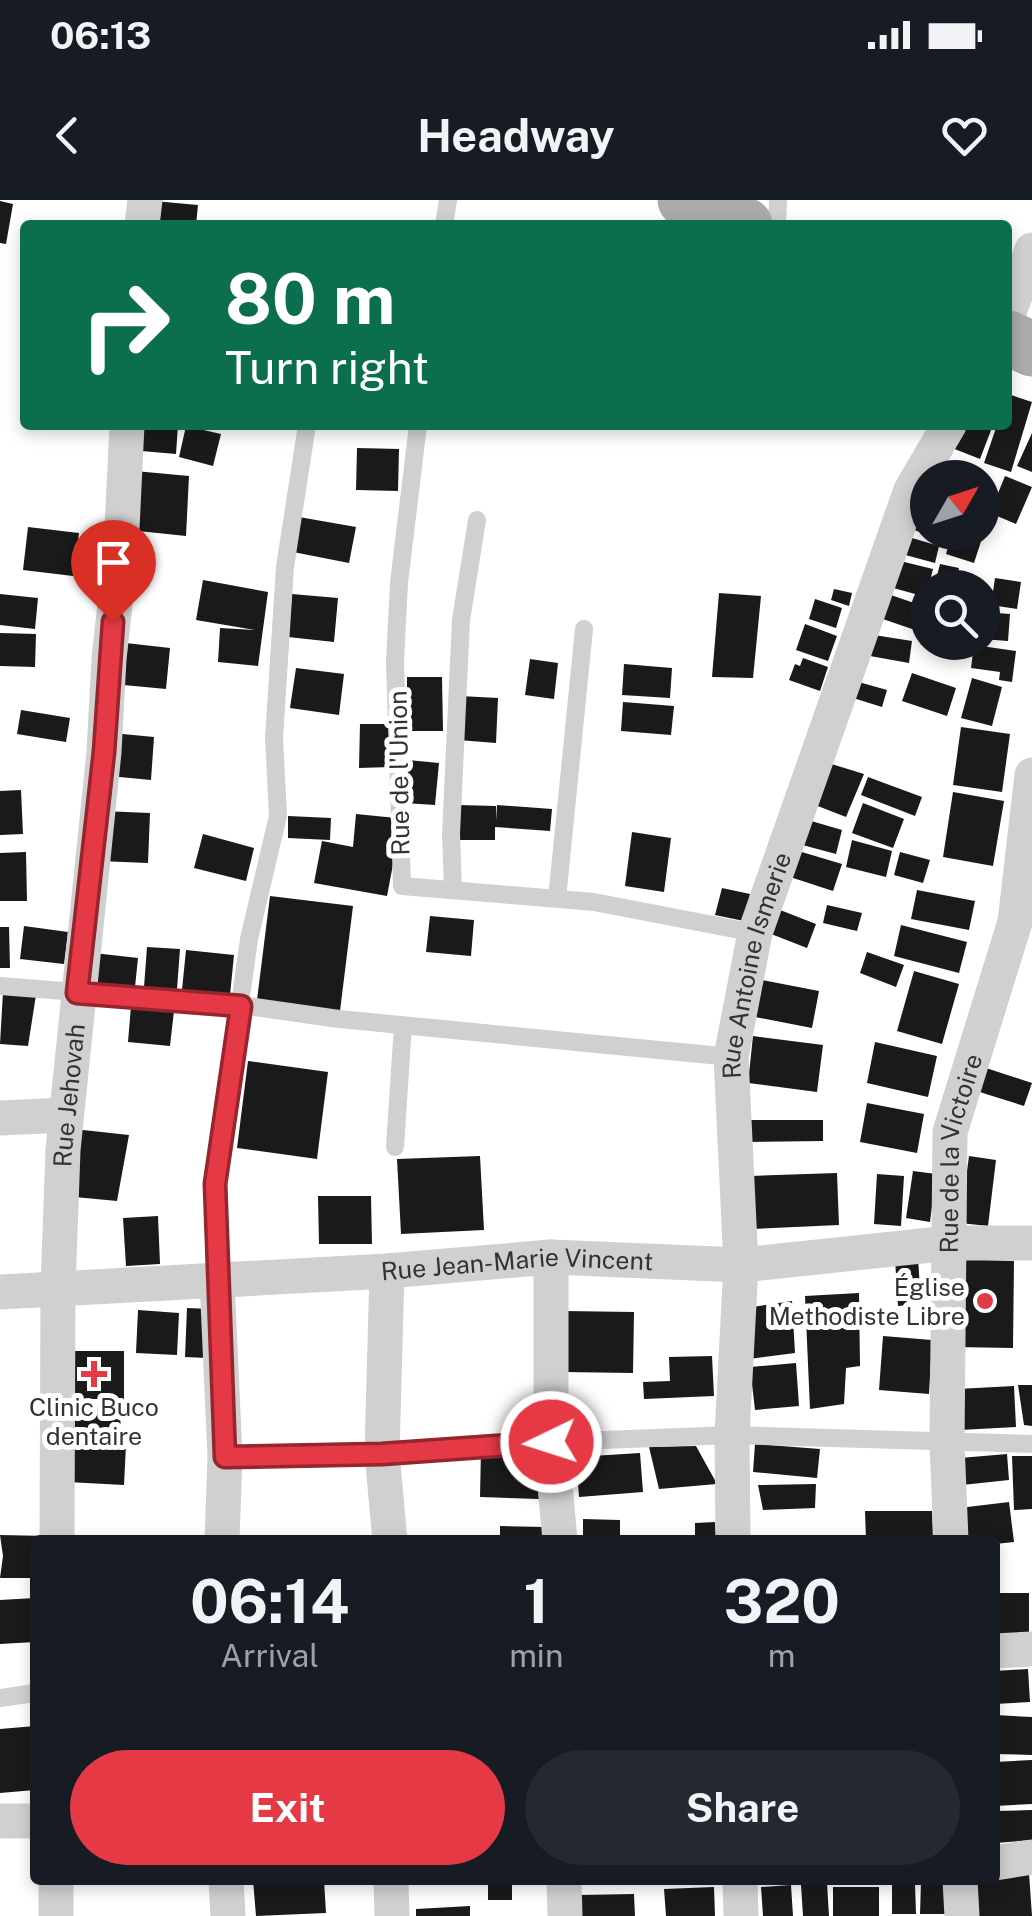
<!DOCTYPE html>
<meta charset="utf-8">
<style>
body{margin:0;font-family:"Public Sans",sans-serif;background:#242831;color:#f1f3f6;height:100vh;display:flex;flex-direction:column;font-size:38px;white-space:nowrap}
*{box-sizing:border-box;margin:0}
p{font-size:32px;color:#9ea1a6}
.icon{flex:none;width:55px;height:55px;fill:none;stroke:currentColor;stroke-width:2;stroke-linecap:round;stroke-linejoin:round}
.map{position:relative;flex:1;overflow:hidden}
.sheet{position:absolute;left:30px;top:1335px;width:970px;height:350px;display:flex;flex-direction:column;background:#171b24;border-radius:10px;box-shadow:0 5px 15px #0003}
.sheet>*{flex:none}
.guide{position:absolute;left:20px;top:20px;width:992px;height:210px;border-radius:10px;box-shadow:0 5px 15px #0003;background:#0b6e4f;color:#fff;overflow:hidden}
.needle{width:65px;rotate:51deg}
.buttons{position:absolute;left:910px;top:260px;display:grid;gap:20px}
.buttons a{display:grid;place-items:center;width:90px;height:90px;border-radius:50%;background:#171b24;box-shadow:0 5px 15px #0003;font-size:50px}
.pin{position:absolute;display:grid;place-items:center;width:85px;height:85px;color:#fff;margin:-102px -42px;border-radius:50% 50% 50% 0;rotate:-45deg;box-shadow:0 0 10px #0007}
.pin .icon{rotate:45deg}
.me{position:absolute;width:110px;margin:-55px;rotate:266deg;stroke-linejoin:round;filter:drop-shadow(0 0 8px #0008)}
.turn{display:flex;align-items:center;gap:35px;height:210px;padding:0 40px;font-size:45px}
.turn .icon{width:130px;height:130px;stroke-width:2.5}
.turn b{display:block;font-size:70px;line-height:85px}
.eta{display:flex;justify-content:space-evenly;align-items:center;height:170px;text-align:center}
.eta b{font-size:60px;font-weight:700;line-height:70px}
.action{display:flex;gap:20px;margin-top:auto;padding:20px 40px}
.action a{flex:1;height:115px;border-radius:60px;background:#e63946;color:#fff;font-size:40px;font-weight:700;line-height:115px;text-align:center}
.action a+a{background:#242831;color:#f1f3f6}
.status{display:flex;justify-content:space-between;align-items:center;height:70px;padding:0 50px;background:#171b24;direction:ltr}
.status svg{height:28px;fill:currentColor}
header{display:flex;justify-content:space-between;align-items:center;height:130px;padding:0 40px;background:#171b24;font-size:45px;font-weight:700}
.map>svg:first-child{display:block}
</style>
<div class="status"><b>06:13</b><svg viewBox="0 0 49 12"><path d="M0 12V9h3v3zM5 12V6h3v6zM10 12V3h3v9zM15 12V0h3v12zM26 1h20v11H26zM47 4h2v5h-2z"/></svg></div>
<header><svg class="icon" aria-label="back" viewBox="0 0 24 24"><path d="M15 5l-7 7 7 7"/></svg>Headway<svg class="icon" aria-label="heart" viewBox="0 0 24 24"><path d="M12 20l-8-8c-3-5 5-10 8-4 3-6 11-1 8 4z"/></svg></header>
<div class="map">
<svg width="1032" height="1716" viewBox="0 0 1032 1716">
<rect width="100%" height="100%" fill="#fff"/>
<path fill="#1a1a1a" d="M0 1 13 4 6 44 0 43Z
M154 1 198 5 196 25H151Z
M1008 194 1032 202 1011 272 984 263 997 225H1008Z
M143 225H178L176 254 141 251Z
M961 225H993L980 259 952 248Z
M186 226 221 234 213 266 179 257Z
M1032 233V272L1017 266Z
M357 248 399 249 398 291 356 290Z
M135 271 189 276 186 336 129 330Z
M1005 276 1032 287 1016 324 990 313Z
M912 309 928 315V332H945L941 341 905 326Z
M299 317 356 327 349 363 293 352Z
M28 327 79 333 73 376 23 370Z
M952 332H984L974 363 946 354Z
M902 335 939 346 935 363 898 353Z
M892 359 933 369 926 397 886 386Z
M940 364 959 368 954 388H934Z
M995 378 1021 382 1017 409 991 405Z
M203 380 268 392 258 466 218 462 220 428 255 430 196 420Z
M834 389 852 393 849 406 831 400Z
M882 392 920 405 912 429 874 416Z
M719 393 761 396 753 478 712 477Z
M0 394 38 398 35 429 0 425Z
M292 394 338 398 334 442 288 437Z
M815 399 842 408 836 428 809 419Z
M982 412 1010 414 1008 441 982 439Z
M805 424 837 436 828 461 796 450Z
M0 433 36 434 35 467 0 466Z
M874 435 912 441 909 463 870 456Z
M117 442 170 448 166 489 113 484Z
M974 445 1016 451 1012 482 999 480 1000 472 971 468Z
M803 458 828 467 820 491 789 480 795 464 800 466Z
M530 459 558 463 554 499 525 495Z
M624 464 672 468 670 498 622 495Z
M296 468 344 474 339 515 290 508Z
M912 473 956 488 947 516 902 501Z
M407 477H442L443 531H407Z
M972 478 1002 487 992 526 961 518Z
M855 481 887 490 882 507 850 497Z
M460 496 498 498 496 543 458 540Z
M623 502 674 506 671 535 621 531Z
M21 510 70 518 66 542 17 534Z
M360 524H391V567L359 568Z
M961 527 1010 534 1002 592 953 585Z
M112 533 154 537 151 580 109 576Z
M408 560 439 563 435 605 404 603Z
M825 562 864 574 846 617 810 603Z
M868 577 922 597 915 616 861 595Z
M21 590 23 634 0 635V591Z
M953 592 1004 601 993 666 943 657Z
M863 603 904 619 893 648 852 633Z
M458 605 496 606V621L497 605 552 609 550 631 495 627V640H457Z
M102 611 150 613 148 663 99 661Z
M356 614 396 618 395 654 387 696 314 683 322 641 353 647Z
M288 616 331 618 330 640 288 638Z
M801 618 842 630 836 654 795 643Z
M632 632 671 638 664 692 625 686Z
M203 634 254 648 246 681 194 668Z
M852 640 892 651 886 677 846 667Z
M795 650 842 664 833 691 787 676Z
M26 652 27 701H0V653Z
M900 652 930 660 923 683 894 675Z
M722 688 750 694 744 721 715 715Z
M917 690 975 701 969 730 911 719Z
M270 696 353 706 340 811 257 800Z
M827 705 862 713 857 731 823 723Z
M775 708 816 724 807 748 766 732Z
M430 716 474 720 471 756 426 752Z
M901 725 967 742 959 773 894 756Z
M24 726 68 732 64 764 20 759Z
M0 727H9L10 768H0Z
M147 747 180 749 177 789 144 787Z
M186 750 234 755 230 795 182 790Z
M867 752 904 765 896 787 860 773Z
M94 753 138 758 135 787 91 782Z
M914 771 959 784 942 844 897 831Z
M762 780 819 791 812 828 755 817Z
M3 792 36 795 28 846 0 844Z
M131 806 174 811 170 846 128 842Z
M753 836 823 845 817 892 748 883Z
M875 842 937 856 928 897 867 883Z
M248 861 328 872 317 959 237 948Z
M977 865 1032 883 1024 906 970 889Z
M867 903 924 914 917 953 860 942Z
M748 920H823V941L748 942Z
M74 929 129 935 117 1001 64 996Z
M480 956 484 1030 401 1034 397 959Z
M969 956 996 960 988 1026 960 1023Z
M913 971 936 974 930 1022 906 1018Z
M837 973 839 1025 752 1029 750 976Z
M877 974 904 976 901 1026 874 1024Z
M318 996H371L372 1044H319Z
M158 1016 160 1064 126 1066 123 1018Z
M918 1058 921 1104 898 1106 895 1059Z
M955 1059 1014 1061 1013 1148 954 1147Z
M859 1093 860 1166 846 1168 844 1204 810 1209 805 1096Z
M792 1101 795 1153 749 1159 752 1107Z
M187 1108 210 1109 207 1158 185 1157Z
M138 1110 179 1113 177 1155 136 1153Z
M564 1111 634 1112 633 1173 563 1172Z
M883 1136 932 1140 929 1194 879 1190Z
M71 1151H124V1199H71Z
M712 1156 714 1196 644 1199 643 1182 670 1181 669 1157Z
M796 1163 799 1206 755 1210 750 1167Z
M1018 1185H1032V1226L1024 1225Z
M1014 1186 1016 1227 960 1230 957 1189Z
M120 1204 121 1240 76 1242 126 1245 124 1285 67 1282 69 1206Z
M755 1244 820 1249 817 1278 753 1272Z
M696 1246 717 1284 659 1289 649 1247Z
M535 1247 539 1299 480 1297 481 1249Z
M640 1253 643 1292 579 1297 576 1257Z
M1007 1254 1009 1280 962 1285 960 1258Z
M1012 1256H1032V1309L1014 1310Z
M816 1284 815 1308 763 1310 758 1285Z
M1009 1302 1014 1342 995 1344V1340H963L959 1308Z
M865 1311H932L933 1340H866Z
M583 1319 620 1320V1340H583Z
M715 1322 716 1340H695V1323Z
M500 1326 545 1327 544 1340H500Z
M0 1335 48 1336V1340H35V1378H0L3 1356Z
M995 1393H1029V1435H995Z
M35 1398V1442L0 1444V1400Z
M1028 1469 1030 1502 995 1504V1471Z
M995 1515 1032 1517V1555L995 1554Z
M35 1526V1590L0 1593V1529Z
M1032 1560V1604L995 1606V1562Z
M1032 1610V1640L995 1643V1611Z
M1029 1673 1032 1716H973L972 1680H995V1675Z
M75 1680H138V1684H75Z
M253 1680H324L326 1713 256 1716Z
M488 1680H512V1700H488Z
M892 1682 915 1683 916 1714H892Z
M921 1682 949 1683 948 1714H920Z
M827 1683 829 1716H803L801 1685Z
M791 1685 793 1716H763L761 1687Z
M714 1687 715 1716H666L664 1689Z
M833 1687H879V1716H833Z
M634 1694 635 1716H579L578 1695Z
M470 1706V1716H416V1709Z"/>
<g fill="none" stroke-linecap="round" stroke-linejoin="round">
<path stroke="#d0d0d0" stroke-width="18" d="M444 25 448 0
M777 25 778 0
M418 225 399 383 395 462 402 686 594 702 755 733
M453 690 451 634 461 420 477 320
M557 699 584 429
M0 786 241 805 339 819 731 857
M395 947 403 825
M217 1080 215 984 249 739 278 616 274 538 285 367 307 225
M225 1257 382 1254 551 1242 732 1235 1032 1244
M0 1498 35 1493"/>
<g stroke="#d0d0d0" stroke-width="35">
<path d="M142 25 145 0"/>
<path d="M1008 115 1032 50"/>
<path d="M0 918 66 915"/>
<path d="M551 1057V1242L560 1340"/>
<path d="M387 1071 382 1254 390 1340"/>
<path d="M217 1080 225 1257 222 1340"/>
<path id="s1" d="M0 1092 387 1071 551 1057 741 1065 950 1043H1032"/>
<path id="s2" d="M57 1340 58 1088 63 950 104 552 109 459 121 349 127 225"/>
<path id="s3" d="M733 1340 732 1235 741 1065 731 857 755 733 911 290 949 225"/>
<path id="s4" d="M951 1340 947 1243 950 932 1015 722 1032 575"/>
<path d="M995 1451 1032 1449"/>
<path d="M0 1621H35"/>
<path d="M995 1663 1032 1657"/>
<path d="M226 1680 228 1716"/>
<path d="M391 1680 392 1716"/>
<path d="M564 1680 565 1716"/>
<path d="M740 1680 741 1716"/>
<path d="M960 1680 962 1716"/>
<path d="M56 1716V1680"/>
</g>
<path stroke="#ababab" stroke-width="55" d="M685 0 745 25
M1008 138 1032 149"/>
</g>
<g fill="none" stroke-linecap="round" stroke-linejoin="round">
<defs>
<path id="route" d="M113 422 104 552 77 793 241 806 215 984 225 1257 382 1254 551 1242"/>
</defs>
<use href="#route" stroke="#96252e" stroke-width="25"/>
<use href="#route" stroke="#e63946" stroke-width="18"/>
</g>
<g fill="#e63946" stroke="#fff" stroke-width="4">
<circle cx="985" cy="1101" r="10"/>
<path d="M89 1159h10v10h10v10h-10v10h-10v-10h-10v-10h10z"/>
</g>
<g text-anchor="middle" stroke-width="10" stroke-linejoin="round" paint-order="stroke">
<g font-size="25" fill="#333" stroke="#fff">
<text transform="translate(399 573) rotate(-91)" y="9">Rue de l'Union</text>
<text dy="9" stroke="none"><textPath href="#s3" startOffset="578">Rue Antoine Ismerie</textPath></text>
<text dy="9" stroke="none"><textPath href="#s2" startOffset="445">Rue Jehovah</textPath></text>
<text dy="9" stroke="none"><textPath href="#s4" startOffset="388">Rue de la Victoire</textPath></text>
<text dy="9" stroke="none"><textPath href="#s1" startOffset="518">Rue Jean-Marie Vincent</textPath></text>
</g>
<g font-size="25" fill="#333" stroke="#fff" text-anchor="end">
<text x="965" y="1096">Église<tspan x="965" dy="29">Methodiste Libre</tspan></text>
<text x="94" y="1216" text-anchor="middle">Clinic Buco<tspan x="94" dy="29">dentaire</tspan></text>
</g>
</g>
</svg>
<div class="buttons">
<a><svg class="needle" viewBox="-14 -14 28 28"><path d="M0-13l5 13h-10z" fill="#e53935"/><path d="M0 13l5-13h-10z" fill="#9ea1a6"/></svg></a>
<a><svg class="icon" aria-label="search" viewBox="0 0 24 24"><circle cx="10" cy="10" r="6"/><path d="M15 15l6 6"/></svg></a>
</div>
<div class="pin" style="left:113px;top:422px;background:#d93025"><svg class="icon" aria-label="arrive" viewBox="0 0 24 24"><path d="M6 21V4h12l-3 4 3 4H6"/></svg></div>
<svg class="me" style="left:551px;top:1242px" viewBox="-20 -20 40 40"><circle r="17" fill="#e63946" stroke="#fff" stroke-width="3"/><path d="M0-11L8 9 0 5-8 9z" fill="#fff"/></svg>
<div class="guide">
<div class="turn"><svg class="icon" aria-label="right" viewBox="0 0 24 24"><path d="M7 20v-9h11M14 6l5 5-5 5"/></svg><div><b>80 m</b>Turn right</div></div>
</div>
<section class="sheet">
<div class="eta">
<div><b>06:14</b><p>Arrival</p></div>
<div><b>1</b><p>min</p></div>
<div><b>320</b><p>m</p></div>
</div>
<div class="action"><a>Exit</a><a>Share</a></div>
</section>
</div>
